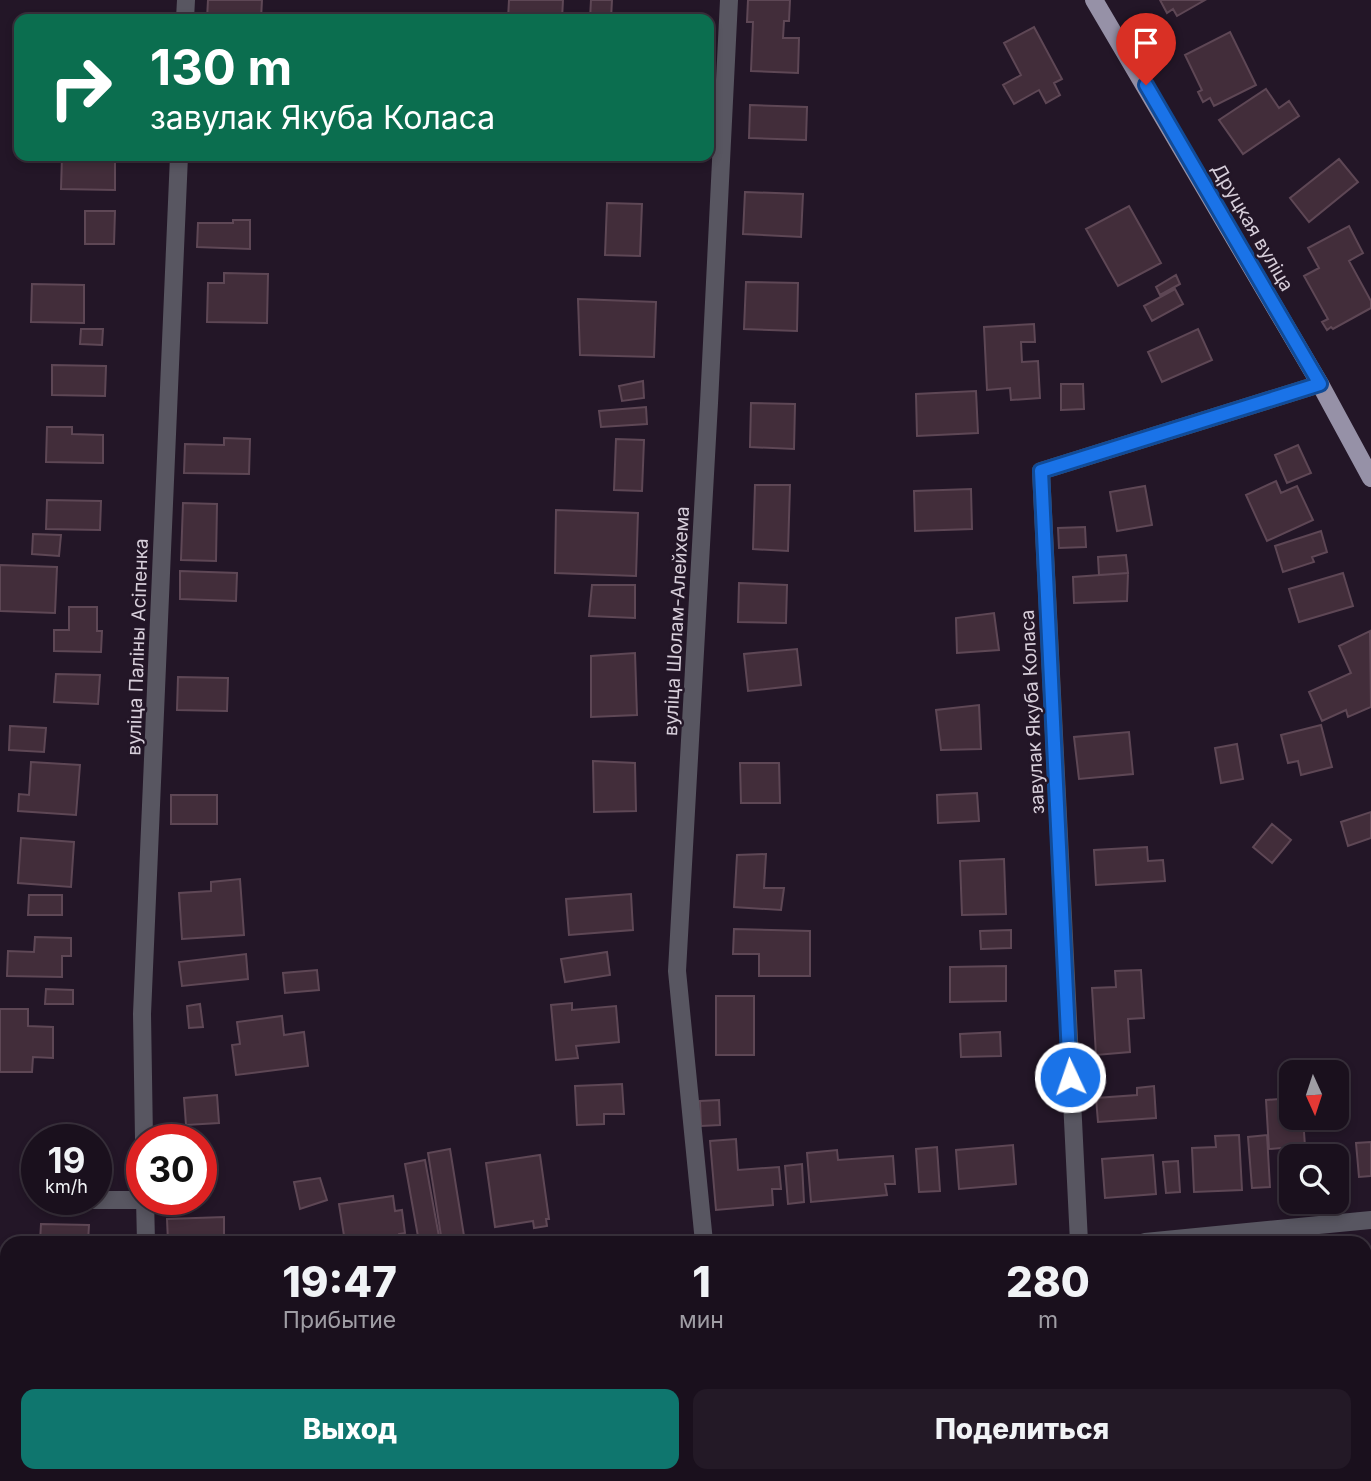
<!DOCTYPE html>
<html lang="ru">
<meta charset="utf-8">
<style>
body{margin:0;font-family:Inter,sans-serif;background:#231926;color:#f1f3f6;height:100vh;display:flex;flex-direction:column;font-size:26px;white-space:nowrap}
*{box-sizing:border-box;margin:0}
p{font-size:23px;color:#9f9da4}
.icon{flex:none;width:38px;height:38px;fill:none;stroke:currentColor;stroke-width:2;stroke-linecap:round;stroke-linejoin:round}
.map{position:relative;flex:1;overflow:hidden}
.panel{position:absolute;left:0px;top:1236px;width:1372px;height:247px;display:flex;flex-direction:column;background:#1a101d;border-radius:21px 21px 0 0;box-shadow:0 4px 10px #0003,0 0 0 2px #38303b}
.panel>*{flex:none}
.banner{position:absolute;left:14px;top:14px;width:700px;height:147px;border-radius:14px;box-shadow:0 4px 10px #0003,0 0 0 2px #38303b;background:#0b6e4f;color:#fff;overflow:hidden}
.needle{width:46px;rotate:177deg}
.fabs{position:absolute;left:1279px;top:1060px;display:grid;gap:14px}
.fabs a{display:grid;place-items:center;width:70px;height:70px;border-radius:14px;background:#1a101d;box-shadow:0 4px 10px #0003,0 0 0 2px #38303b;font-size:35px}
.speed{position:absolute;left:21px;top:1124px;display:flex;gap:14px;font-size:35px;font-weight:700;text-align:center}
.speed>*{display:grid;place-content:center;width:91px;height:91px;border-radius:50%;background:#1a101d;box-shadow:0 4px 10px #0003,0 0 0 2px #38303b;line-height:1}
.speed small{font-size:18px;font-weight:400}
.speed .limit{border:10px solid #d22;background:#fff;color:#111}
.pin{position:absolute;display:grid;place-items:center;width:60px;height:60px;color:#fff;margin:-72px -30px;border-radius:50% 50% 50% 0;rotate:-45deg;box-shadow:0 0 7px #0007}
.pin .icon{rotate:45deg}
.me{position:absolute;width:77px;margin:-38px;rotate:357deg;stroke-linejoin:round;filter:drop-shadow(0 0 5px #0008)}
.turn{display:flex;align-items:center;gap:24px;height:147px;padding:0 21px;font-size:32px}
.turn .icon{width:91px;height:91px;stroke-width:2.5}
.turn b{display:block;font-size:49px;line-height:60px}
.eta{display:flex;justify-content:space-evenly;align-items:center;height:119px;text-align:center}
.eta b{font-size:42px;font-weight:800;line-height:49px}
.primary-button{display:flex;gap:14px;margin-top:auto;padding:14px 21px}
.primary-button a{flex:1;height:80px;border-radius:14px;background:#0f766e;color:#fff;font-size:28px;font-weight:800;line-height:80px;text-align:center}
.primary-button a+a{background:#231926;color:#f1f3f6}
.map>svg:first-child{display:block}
</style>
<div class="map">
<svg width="1371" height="1481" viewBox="0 0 1371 1481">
<rect width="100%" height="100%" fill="#231627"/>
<path fill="#422d3a" stroke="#5e4755" stroke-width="2" d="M208 0H262L261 19H207Z
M509 0H563L562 19H508Z
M591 0H612L611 19H590Z
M748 0H790L789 21H784L783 38H799L798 73 751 71 753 22H747Z
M1160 0H1205L1177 16 1173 9 1167 13Z
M1034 27 1062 79 1054 83 1060 95 1046 103 1039 90 1014 104 1003 85 1021 75 1004 43Z
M1230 32 1256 85 1214 106 1210 98 1203 102 1198 92 1202 90 1185 55Z
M1266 89 1279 108 1289 101 1299 116 1243 154 1219 120Z
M750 105 807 107 806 140 749 138Z
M62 156H115V190L61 189Z
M1339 159 1358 182 1309 222 1290 198Z
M745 192 803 194 801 237 743 234Z
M607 203 642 204 640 256 605 255Z
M1129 206 1161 263 1118 286 1086 229Z
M85 211H115L114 244H85Z
M233 220H250V249L197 247 198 223H233Z
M1349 226 1363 253 1349 261 1371 301V308L1333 329 1331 327 1327 330 1322 322 1328 319 1304 276 1319 268 1308 248Z
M224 273 268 274 267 323 207 322 208 283H224Z
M1176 275 1180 284 1160 295 1156 287Z
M746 282 798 283 797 331 744 329Z
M32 284 84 285V323L31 322Z
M1175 289 1183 304 1152 321 1144 306Z
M578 299 656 302 654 357 580 355Z
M1034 324 1035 342H1021L1022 362 1038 361 1040 398 1011 400 1010 388 987 390 984 327Z
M81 329H103L102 345 80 344Z
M1198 329 1212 360 1162 382 1148 352Z
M52 365 106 366 105 396 52 395Z
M643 381 644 398 622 401 619 386Z
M1061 384H1083L1084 409 1061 410Z
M976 391 978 433 917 436 916 394Z
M751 403 795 404 794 449 750 447Z
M646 407 647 424 601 427 599 411Z
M47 427H72V434L103 435V463L46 462Z
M224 438 250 439 249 474 184 473 185 444 224 445Z
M616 439 644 440 642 491 614 490Z
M1298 445 1311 473 1287 483 1275 455Z
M1276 481 1281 493 1297 486 1313 520 1267 541 1246 495Z
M755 485H790L788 551 753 549Z
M1145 486 1152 525 1117 531 1110 492Z
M971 489 972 529 915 531 914 491Z
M47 500 101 501 100 530 46 529Z
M183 503 217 504 216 561 181 560Z
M556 510 638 513 636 576 555 573Z
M1085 527 1086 547 1059 548 1058 528Z
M1321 531 1327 552 1312 557 1314 562 1283 572 1275 546Z
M33 534 61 535 59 556 32 554Z
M1126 555 1128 573 1099 575 1098 557Z
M0 565 57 567 55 613 0 611Z
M180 571 237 573 236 601 180 599Z
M1128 573 1127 601 1074 603 1073 577Z
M1343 573 1353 606 1299 622 1289 589Z
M739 583 787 585 786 623 738 622Z
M592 585H635V618L589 616Z
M69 607H97V631H102L101 652 54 651V630H69Z
M994 613 999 650 957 653 956 618Z
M1370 631 1371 707 1348 717 1346 710 1322 721 1309 692 1351 673 1339 646Z
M797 649 801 685 748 691 744 654Z
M635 653 637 715 591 717V656Z
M56 674 100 675 98 704 54 702Z
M178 677 228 678 227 711 177 710Z
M979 705 981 749 941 750 936 710Z
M1321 725 1332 767 1301 775 1298 761 1288 763 1281 735Z
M10 726 46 728 44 752 9 750Z
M1129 732 1133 774 1079 779 1074 737Z
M1237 744 1243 779 1221 783 1215 748Z
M593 761 635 763 636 811 594 812Z
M31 762 80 765 76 815 18 811 19 794 29 795Z
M740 763H779L780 803H741Z
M977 793 979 821 938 823 937 795Z
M171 795H217V824H171Z
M1371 812V838L1348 846 1341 822Z
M1272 824 1291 840 1272 863 1253 847Z
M21 838 74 842 71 887 18 883Z
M1147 847 1148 861 1163 860 1165 881 1096 885 1094 850Z
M766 854 764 888H784L781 910 734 907 737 855Z
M1004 859 1006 914 962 915 960 861Z
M240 879 244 935 182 939 179 893 211 891V882Z
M631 894 633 930 569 935 566 899Z
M29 895H62V915H28Z
M734 929 810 931V976H759V954H733Z
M1011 930V948L981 949 980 931Z
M35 937 71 938V956H62V977L7 976 8 951 34 952Z
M607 952 610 975 565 982 561 959Z
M246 954 248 979 182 986 179 962Z
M1006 966V1001L950 1002V967Z
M317 970 319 990 285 993 283 973Z
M1141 970 1144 1018 1128 1019 1130 1052 1096 1055 1092 988 1116 987 1115 971Z
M46 989 73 990V1004H45Z
M716 996H754V1055H716Z
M572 1003V1010L616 1006 619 1042 576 1046 578 1058 556 1060 551 1005Z
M200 1004 203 1027 189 1028 187 1006Z
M0 1009H28V1026L53 1027V1058L33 1057 32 1072H0Z
M282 1016 284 1035 304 1032 308 1066 236 1075 232 1045 240 1044 237 1022Z
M1000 1032 1001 1056 961 1057 960 1034Z
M622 1084 624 1114H604V1124L577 1125 575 1086Z
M1154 1086 1156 1118 1098 1122 1096 1098 1137 1095V1088Z
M217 1095 219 1123 186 1125 184 1098Z
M1292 1098V1118H1303L1305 1146 1269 1149 1266 1100Z
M719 1100 720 1125 701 1126 700 1101Z
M1239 1135 1242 1190 1194 1192 1192 1148 1216 1147 1215 1136Z
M1267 1135 1270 1187 1252 1188 1248 1137Z
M736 1139 738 1170 779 1167 781 1189H772L773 1205 716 1210 710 1141Z
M1371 1142V1176L1359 1177 1356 1143Z
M1013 1145 1016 1184 959 1189 956 1150Z
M937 1147 940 1191 919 1192 916 1149Z
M450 1149 465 1242H442L428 1153Z
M837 1150 838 1160 893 1156 895 1184H885L887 1195 811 1202 807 1153Z
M540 1155 549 1219H546L547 1226 534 1228 533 1221 495 1227 486 1163Z
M1153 1155 1156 1194 1105 1198 1102 1159Z
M425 1160 440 1242H419L405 1164Z
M1178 1161 1180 1192 1166 1193 1163 1162Z
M802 1164 804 1202 788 1204 785 1166Z
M320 1178 327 1200 300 1209 294 1182Z
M393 1196 395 1211 402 1210 405 1233 399 1234 400 1242H345L339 1204Z
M224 1217V1242H168L167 1219Z
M41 1224 89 1225 88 1242H40Z
M1365 1268H1371V1336H1365Z
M80 1475H222V1481H81Z"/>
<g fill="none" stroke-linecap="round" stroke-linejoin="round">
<path stroke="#585661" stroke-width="18" d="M185 19 186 0
M144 1139 142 1014 179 156
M145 1199 146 1242
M51 1200H145
M704 1242 677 971 709 403 729 0
M1079 1242 1041 471 1320 384
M1145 1242 1371 1220
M0 1369H7
M390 1475 391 1481
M947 1475 948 1481
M1315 1475 1316 1481
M764 1481 812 1475"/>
<path stroke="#9691a7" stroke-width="18" d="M1094 0 1320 384 1371 478"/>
</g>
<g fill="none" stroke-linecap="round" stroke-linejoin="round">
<defs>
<path id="route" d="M1070 1077 1041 471 1320 384 1146 85"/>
</defs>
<use href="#route" stroke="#114b97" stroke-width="18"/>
<use href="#route" stroke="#1a73e8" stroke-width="12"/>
</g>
<g text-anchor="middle" stroke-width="5" stroke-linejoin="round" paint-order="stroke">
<g font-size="19" fill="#d7ceda" stroke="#231627">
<text transform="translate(1253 227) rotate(60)" y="7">Друцкая вуліца</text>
<text transform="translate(676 621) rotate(-87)" y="7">вуліца Шолам-Алейхема</text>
<text transform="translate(137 647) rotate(-88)" y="7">вуліца Паліны Асіпенка</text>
<text transform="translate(1032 712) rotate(-93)" y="7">завулак Якуба Коласа</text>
</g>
</g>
</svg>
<div class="fabs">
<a><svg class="needle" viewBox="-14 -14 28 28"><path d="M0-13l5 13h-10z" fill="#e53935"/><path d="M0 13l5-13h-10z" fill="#9f9da4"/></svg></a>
<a><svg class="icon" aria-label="search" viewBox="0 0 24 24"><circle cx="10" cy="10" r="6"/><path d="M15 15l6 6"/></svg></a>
</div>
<div class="speed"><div>19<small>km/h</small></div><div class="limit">30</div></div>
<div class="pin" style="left:1146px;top:85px;background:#d93025"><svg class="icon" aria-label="arrive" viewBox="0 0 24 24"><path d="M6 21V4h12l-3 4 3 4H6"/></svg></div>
<svg class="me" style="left:1070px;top:1077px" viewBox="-20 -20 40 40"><circle r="17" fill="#1a73e8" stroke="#fff" stroke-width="3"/><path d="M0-11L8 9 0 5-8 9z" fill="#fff"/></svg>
<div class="banner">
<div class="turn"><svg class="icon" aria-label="right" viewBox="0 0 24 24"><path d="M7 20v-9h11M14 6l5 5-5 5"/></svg><div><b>130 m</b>завулак Якуба Коласа</div></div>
</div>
<section class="panel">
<div class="eta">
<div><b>19:47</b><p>Прибытие</p></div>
<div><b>1</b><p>мин</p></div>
<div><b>280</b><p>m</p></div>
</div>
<div class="primary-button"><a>Выход</a><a>Поделиться</a></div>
</section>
</div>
